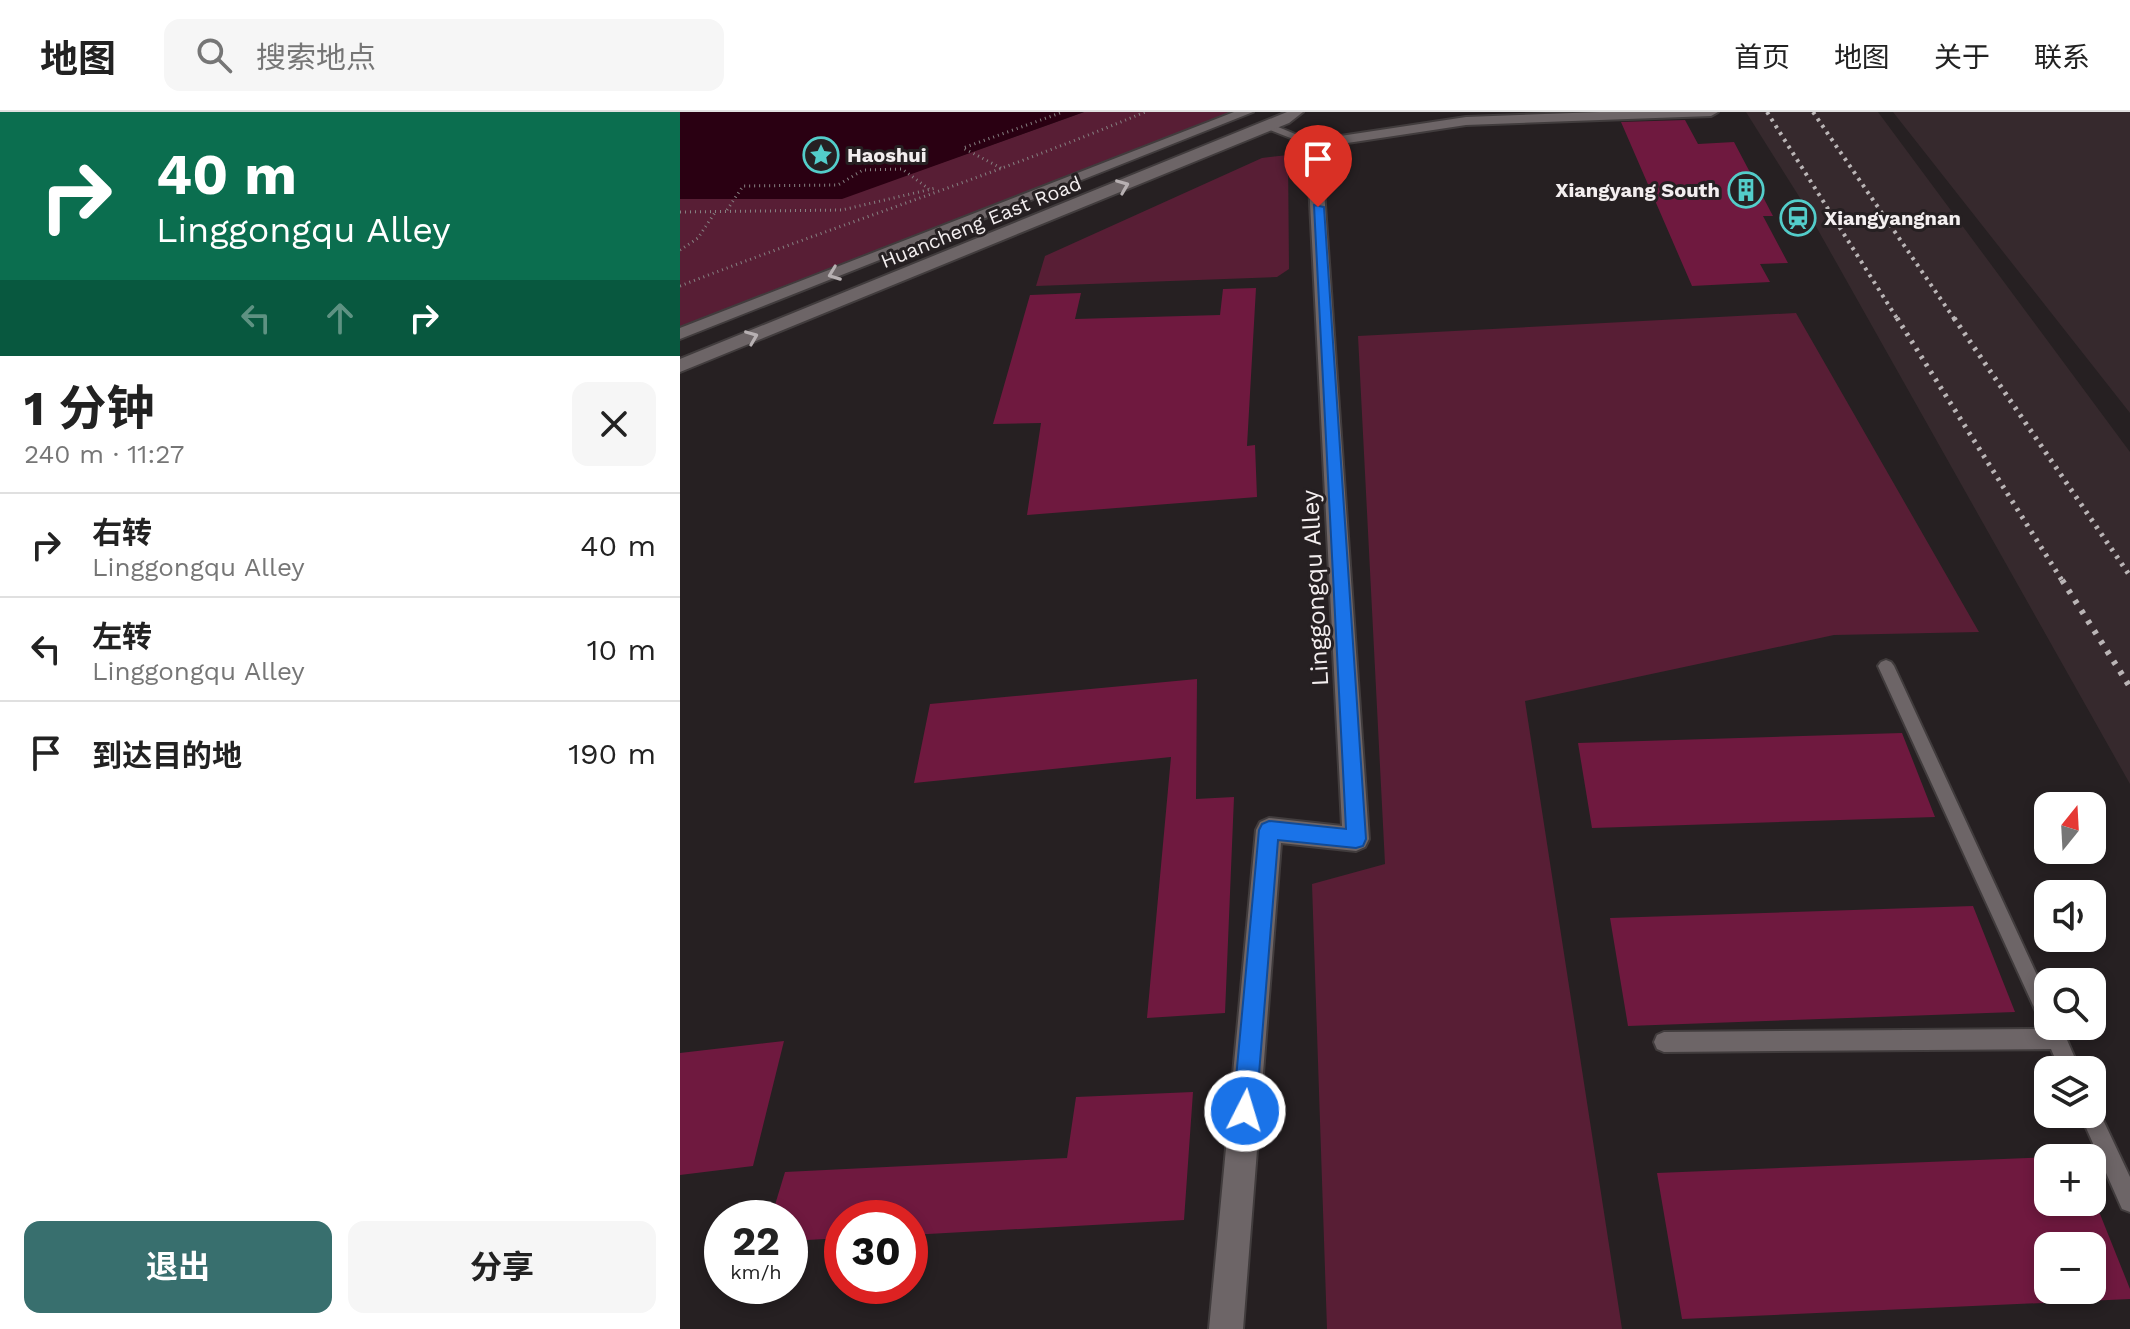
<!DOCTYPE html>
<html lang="zh">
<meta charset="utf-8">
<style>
body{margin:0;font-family:"Work Sans","Noto Sans SC",sans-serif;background:#f6f6f6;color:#222;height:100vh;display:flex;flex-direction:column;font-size:30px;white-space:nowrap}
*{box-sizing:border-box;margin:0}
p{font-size:26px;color:#767676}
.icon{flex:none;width:44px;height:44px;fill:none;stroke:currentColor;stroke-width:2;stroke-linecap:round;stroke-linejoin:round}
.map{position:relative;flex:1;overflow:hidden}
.drawer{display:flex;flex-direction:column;background:#fff;width:680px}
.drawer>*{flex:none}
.guide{background:#0b6e4f;color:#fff;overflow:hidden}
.needle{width:52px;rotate:18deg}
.buttons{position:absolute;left:1354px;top:680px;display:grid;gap:16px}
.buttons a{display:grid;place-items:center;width:72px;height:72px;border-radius:16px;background:#fff;box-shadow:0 4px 12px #0003;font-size:40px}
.speed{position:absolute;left:24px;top:1088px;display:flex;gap:16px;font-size:40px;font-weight:700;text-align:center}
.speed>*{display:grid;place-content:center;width:104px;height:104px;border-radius:50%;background:#fff;box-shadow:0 4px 12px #0003;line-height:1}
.speed small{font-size:20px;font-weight:400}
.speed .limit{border:12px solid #d22;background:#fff;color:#111}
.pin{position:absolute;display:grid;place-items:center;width:68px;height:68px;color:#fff;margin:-82px -34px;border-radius:50% 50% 50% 0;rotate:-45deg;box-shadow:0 0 8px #0007}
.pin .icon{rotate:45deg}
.me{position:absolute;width:88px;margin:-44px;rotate:5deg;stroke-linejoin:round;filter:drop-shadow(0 0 6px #0008)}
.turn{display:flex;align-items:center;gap:28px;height:168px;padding:0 24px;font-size:36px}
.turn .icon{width:104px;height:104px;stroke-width:2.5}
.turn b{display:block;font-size:56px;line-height:68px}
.lanes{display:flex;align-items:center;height:76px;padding:0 24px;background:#0003;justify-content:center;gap:40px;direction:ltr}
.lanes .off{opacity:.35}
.round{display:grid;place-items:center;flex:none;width:84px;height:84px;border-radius:16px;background:#f6f6f6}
.head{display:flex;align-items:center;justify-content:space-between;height:136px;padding:0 24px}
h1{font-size:48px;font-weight:700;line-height:60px}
.primary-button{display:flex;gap:16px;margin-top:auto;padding:16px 24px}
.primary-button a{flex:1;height:92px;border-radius:16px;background:#386f6e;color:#fff;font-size:32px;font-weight:700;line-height:92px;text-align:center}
.primary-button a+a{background:#f6f6f6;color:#222}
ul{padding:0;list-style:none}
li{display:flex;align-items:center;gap:24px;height:104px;padding:0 24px;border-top:2px solid #e0e0e0}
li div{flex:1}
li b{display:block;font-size:30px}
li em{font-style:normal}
header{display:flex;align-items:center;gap:48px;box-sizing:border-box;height:112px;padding:0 40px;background:#fff;border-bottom:2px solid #e0e0e0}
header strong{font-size:38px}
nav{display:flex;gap:44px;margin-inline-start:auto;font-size:28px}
.search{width:560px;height:72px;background:#f6f6f6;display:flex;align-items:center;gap:20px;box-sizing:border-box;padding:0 28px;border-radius:16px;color:#767676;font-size:30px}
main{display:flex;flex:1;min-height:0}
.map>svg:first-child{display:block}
</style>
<header>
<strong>地图</strong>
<div class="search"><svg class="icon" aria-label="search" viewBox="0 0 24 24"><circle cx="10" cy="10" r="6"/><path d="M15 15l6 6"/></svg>搜索地点</div>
<nav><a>首页</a><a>地图</a><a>关于</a><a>联系</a></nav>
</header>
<main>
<section class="drawer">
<div class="guide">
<div class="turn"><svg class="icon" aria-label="right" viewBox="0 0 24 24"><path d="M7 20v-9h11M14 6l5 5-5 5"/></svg><div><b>40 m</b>Linggongqu Alley</div></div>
<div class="lanes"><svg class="icon off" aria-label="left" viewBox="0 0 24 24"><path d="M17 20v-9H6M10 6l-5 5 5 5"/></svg><svg class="icon off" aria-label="ahead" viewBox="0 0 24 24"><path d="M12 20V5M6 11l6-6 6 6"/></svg><svg class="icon" aria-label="right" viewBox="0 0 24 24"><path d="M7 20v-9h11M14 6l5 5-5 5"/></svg></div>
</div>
<div class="head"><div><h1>1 分钟</h1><p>240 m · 11:27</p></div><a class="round"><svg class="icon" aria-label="close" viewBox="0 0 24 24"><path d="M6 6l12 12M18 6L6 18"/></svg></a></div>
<ul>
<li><svg class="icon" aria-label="right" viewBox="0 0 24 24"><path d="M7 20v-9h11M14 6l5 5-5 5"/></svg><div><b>右转</b><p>Linggongqu Alley</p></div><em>40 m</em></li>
<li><svg class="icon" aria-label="left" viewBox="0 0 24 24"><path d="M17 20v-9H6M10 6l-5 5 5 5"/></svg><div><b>左转</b><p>Linggongqu Alley</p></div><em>10 m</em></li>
<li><svg class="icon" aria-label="arrive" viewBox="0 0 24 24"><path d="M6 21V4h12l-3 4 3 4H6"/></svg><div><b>到达目的地</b></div><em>190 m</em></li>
</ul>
<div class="primary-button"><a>退出</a><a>分享</a></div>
</section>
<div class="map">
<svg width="1450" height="1217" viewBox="0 0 1450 1217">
<rect width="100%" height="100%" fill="#262022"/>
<path fill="#36292d" d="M1066 0H1198L1450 340V672L1120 86Z
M1213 0H1450V301Z"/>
<path fill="#581e35" d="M404 0H566L0 222V87L162 86Z
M608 43 609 157 597 165 356 174 365 144 582 46Z
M1116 201 1299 520 1154 523 845 589 942 1217H647L632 772 705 752 678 224Z"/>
<path fill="#2a0012" d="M0 0H404L162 87H0Z"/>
<path fill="#6f193f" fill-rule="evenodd" d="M1005 8 1018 32 1054 30 1093 104H1083L1108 151 1080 152 1090 170 1012 174 941 10Z
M576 176 567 334 575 333 577 385 347 403 361 311 313 312 350 183 401 181 395 207 540 203 543 177Z
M517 567 516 687 554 685 545 901 467 906 491 645 234 671 250 592Z
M1222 621 1255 705 912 716 898 631Z
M1293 794 1335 900 948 914 930 806Z
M104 929 73 1054 0 1063V941Z
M513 980 504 1108 230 1123V1106H162V1126L110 1129V1106H91L105 1060 387 1046 396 985Z
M1397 1044 1368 1046V1090H1412V1082L1450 1177V1187L1002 1207 977 1061ZM1368 1134H1412V1178H1368Z"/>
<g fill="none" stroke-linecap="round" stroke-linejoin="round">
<defs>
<path id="lane" d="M585 12H591L639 32 631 34 585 16Z
M1206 548 1211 550 1214 554 1368 887V914H1381L1400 958H1380L1371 937 984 940 977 937 974 930 977 923 984 920 1364 917 1198 554 1201 550Z
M1412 993 1417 995 1450 1065V1100L1442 1097 1400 1002H1412Z"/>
<path id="street" d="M920 0H1038L1031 4 786 13 641 35 689 727 685 735 676 739 601 731 563 1217H529L576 718 580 710 589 706 662 714 627 32 634 28 786 5Z"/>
<path id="secondary" d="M554 0H573L0 227V216Z
M607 0H623L609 11 0 260V247Z"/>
</defs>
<use href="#lane" stroke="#413c3d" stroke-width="4"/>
<use href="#street" stroke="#413c3d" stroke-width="4"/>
<use href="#secondary" stroke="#413c3d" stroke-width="4"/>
<path stroke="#868182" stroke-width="3" stroke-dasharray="1 4" stroke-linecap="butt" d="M321 56 283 36 383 0
M47 98 63 74 158 73 183 58 222 57 249 77
M0 100 162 98 256 76
M0 138 18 126 36 99
M0 174C154 114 312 64 465 0"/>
<use href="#lane" fill="#6d6567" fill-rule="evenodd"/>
<use href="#street" fill="#6d6567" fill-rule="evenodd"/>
<use href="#secondary" fill="#6d6567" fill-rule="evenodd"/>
<path stroke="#bab5b6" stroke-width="4" stroke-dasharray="3 5" stroke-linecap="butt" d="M1087 0 1218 208
M1133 0 1275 208"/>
<path stroke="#bab5b6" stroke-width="5" stroke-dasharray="3 6" stroke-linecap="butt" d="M1217 206 1383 470
M1274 206 1450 464"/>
<path stroke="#bab5b6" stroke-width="6" stroke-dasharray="4 8" stroke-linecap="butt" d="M1382 468 1450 575"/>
</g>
<defs><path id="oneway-chevron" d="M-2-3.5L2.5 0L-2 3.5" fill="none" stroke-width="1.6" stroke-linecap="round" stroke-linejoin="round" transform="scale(2)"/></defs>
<g stroke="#b7b0b2">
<use href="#oneway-chevron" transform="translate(443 74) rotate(-22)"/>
<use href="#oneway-chevron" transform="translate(154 162) rotate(159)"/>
<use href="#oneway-chevron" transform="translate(72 225) rotate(-22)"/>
</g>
<path fill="#1a73e8" stroke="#114b97" stroke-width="2" d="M634 93 644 95 686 727 683 734 676 736 598 728 576 999 573 1007 565 1011 556 1007 553 999 579 718 582 712 589 709 666 717Z"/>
<defs>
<symbol id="sight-ring" viewBox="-11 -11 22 22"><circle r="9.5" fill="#262022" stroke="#53cdca" stroke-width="1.5"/><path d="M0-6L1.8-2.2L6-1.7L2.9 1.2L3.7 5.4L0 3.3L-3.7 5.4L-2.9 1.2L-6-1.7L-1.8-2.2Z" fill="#53cdca"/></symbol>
<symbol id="building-ring" viewBox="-11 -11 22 22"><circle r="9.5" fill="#262022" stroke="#53cdca" stroke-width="1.5"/><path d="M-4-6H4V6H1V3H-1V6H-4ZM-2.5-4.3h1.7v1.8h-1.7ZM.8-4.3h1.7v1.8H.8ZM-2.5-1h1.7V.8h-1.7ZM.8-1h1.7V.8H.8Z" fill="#53cdca"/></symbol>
<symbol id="station-ring" viewBox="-11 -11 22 22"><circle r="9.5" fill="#262022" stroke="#53cdca" stroke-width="1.5"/><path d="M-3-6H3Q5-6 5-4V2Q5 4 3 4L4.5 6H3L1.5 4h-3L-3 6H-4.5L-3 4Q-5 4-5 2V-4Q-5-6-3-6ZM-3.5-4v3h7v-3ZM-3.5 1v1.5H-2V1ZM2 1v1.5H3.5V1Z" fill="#53cdca"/></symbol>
</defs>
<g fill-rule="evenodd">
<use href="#sight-ring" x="121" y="23" width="40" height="40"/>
<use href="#building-ring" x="1046" y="58" width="40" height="40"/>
<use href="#station-ring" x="1098" y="86" width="40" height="40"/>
</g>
<g text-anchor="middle" stroke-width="6" stroke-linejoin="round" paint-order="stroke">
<g font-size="20" font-weight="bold" fill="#f3eeef" stroke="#262022" text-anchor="start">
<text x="167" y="50">Haoshui</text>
<text x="1040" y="85" text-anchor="end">Xiangyang South</text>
<text x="1144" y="113">Xiangyangnan</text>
</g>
<g font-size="20" fill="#f3eeef" stroke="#262022">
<text transform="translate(301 110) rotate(-22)" y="7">Huancheng East Road</text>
</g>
<g font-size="24" fill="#f3eeef" stroke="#262022">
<text transform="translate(635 476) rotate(-93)" y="8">Linggongqu Alley</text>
</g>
</g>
</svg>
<div class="buttons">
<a><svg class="needle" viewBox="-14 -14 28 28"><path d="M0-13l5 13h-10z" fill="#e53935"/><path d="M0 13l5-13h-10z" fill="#767676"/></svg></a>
<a><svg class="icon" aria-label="sound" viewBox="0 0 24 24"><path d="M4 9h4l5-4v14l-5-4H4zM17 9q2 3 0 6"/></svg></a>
<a><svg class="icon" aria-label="search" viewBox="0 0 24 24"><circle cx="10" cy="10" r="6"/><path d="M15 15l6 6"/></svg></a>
<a><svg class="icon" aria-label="layers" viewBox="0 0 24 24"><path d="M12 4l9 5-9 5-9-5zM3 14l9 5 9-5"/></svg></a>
<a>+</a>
<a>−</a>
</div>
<div class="speed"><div>22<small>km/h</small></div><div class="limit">30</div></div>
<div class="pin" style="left:638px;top:95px;background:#d93025"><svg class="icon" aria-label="arrive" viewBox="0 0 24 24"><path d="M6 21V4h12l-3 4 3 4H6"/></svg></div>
<svg class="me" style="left:565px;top:999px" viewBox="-20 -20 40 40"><circle r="17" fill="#1a73e8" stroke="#fff" stroke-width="3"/><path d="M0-11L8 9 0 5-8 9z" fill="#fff"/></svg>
</div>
</main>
